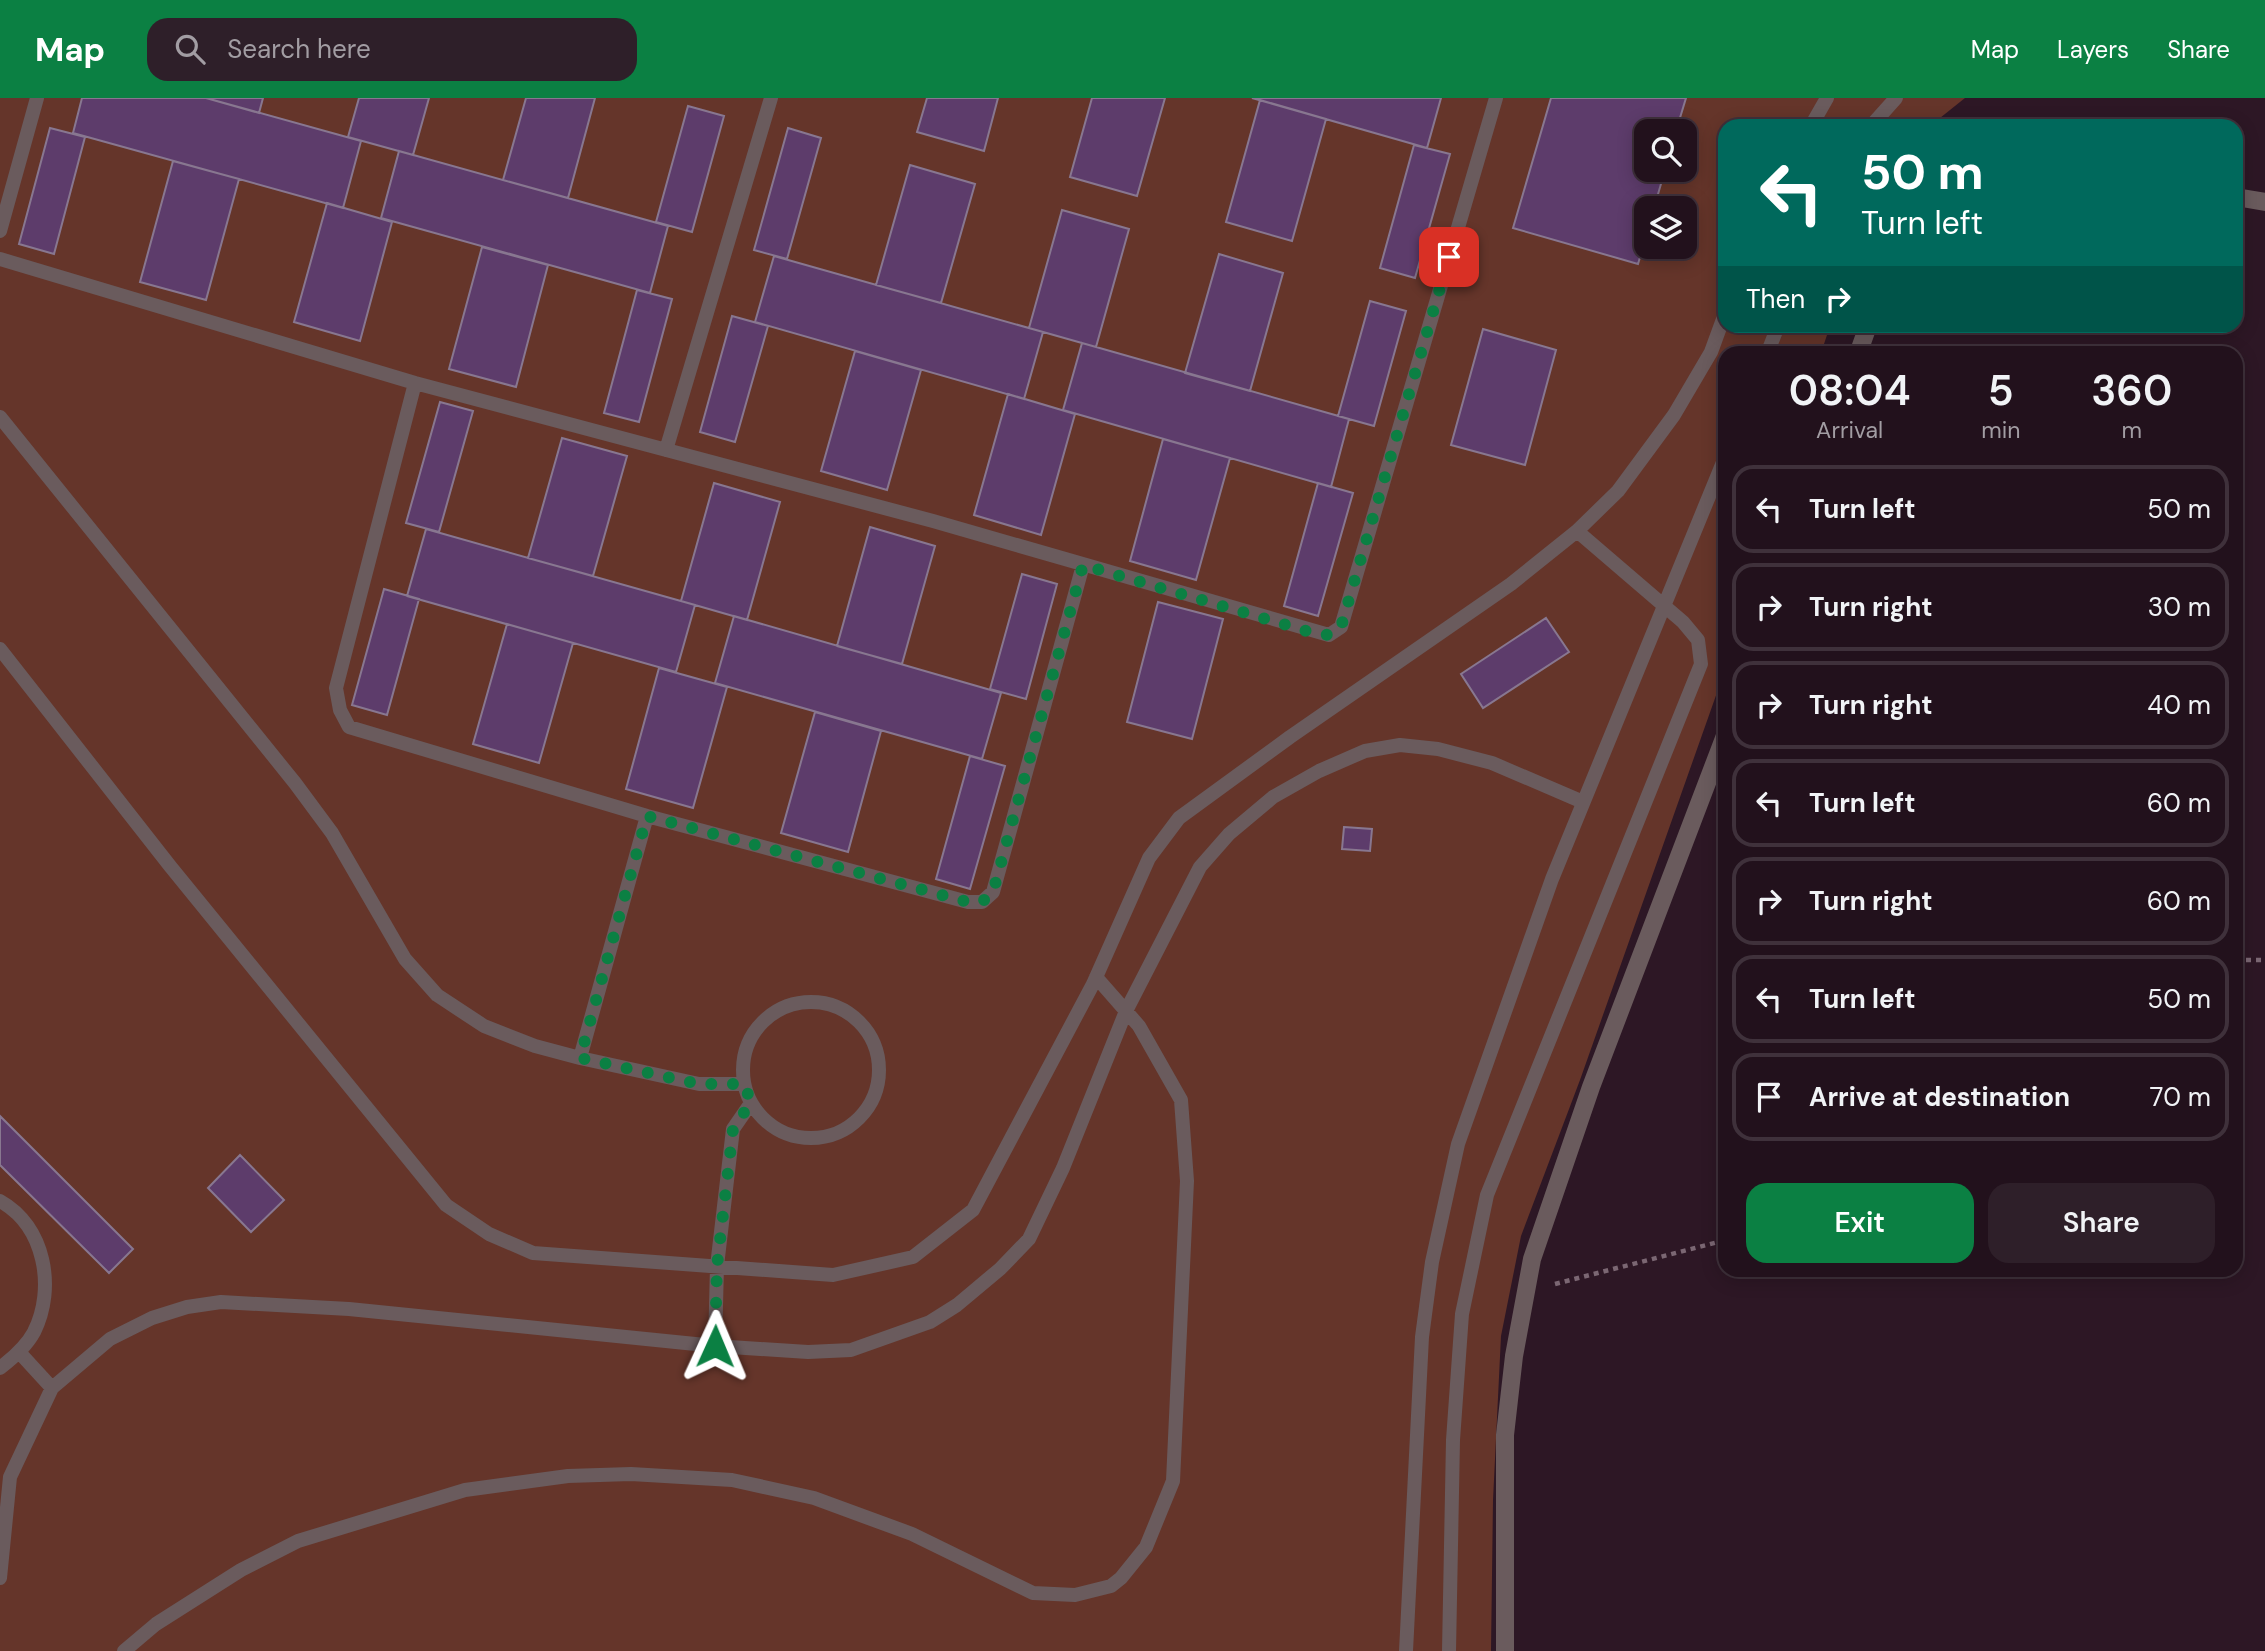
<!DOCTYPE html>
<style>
body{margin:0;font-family:"DM Sans",sans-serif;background:#2e1f29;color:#f1f3f6;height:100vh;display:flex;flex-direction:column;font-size:26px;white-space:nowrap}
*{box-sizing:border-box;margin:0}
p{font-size:23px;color:#a29da3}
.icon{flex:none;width:38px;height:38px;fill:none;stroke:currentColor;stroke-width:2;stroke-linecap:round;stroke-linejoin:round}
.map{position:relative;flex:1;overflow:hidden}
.details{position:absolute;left:1718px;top:248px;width:525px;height:931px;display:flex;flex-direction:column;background:#22111c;border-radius:21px;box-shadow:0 4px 18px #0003,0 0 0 2px #3f313b}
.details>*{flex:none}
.hud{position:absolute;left:1718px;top:21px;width:525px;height:214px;border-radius:21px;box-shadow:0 4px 18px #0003,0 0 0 2px #3f313b;background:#00695c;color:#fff;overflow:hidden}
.fabs{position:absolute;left:1634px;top:21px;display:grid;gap:14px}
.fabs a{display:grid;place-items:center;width:63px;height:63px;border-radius:14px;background:#22111c;box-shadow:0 4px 18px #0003,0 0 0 2px #3f313b;font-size:35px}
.pin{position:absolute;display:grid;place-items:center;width:60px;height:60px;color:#fff;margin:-30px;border-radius:14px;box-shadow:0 4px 10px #0006}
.me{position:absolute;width:77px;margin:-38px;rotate:1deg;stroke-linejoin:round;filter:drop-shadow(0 0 5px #0008)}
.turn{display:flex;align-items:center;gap:24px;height:147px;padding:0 28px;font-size:32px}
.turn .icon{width:91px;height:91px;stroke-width:2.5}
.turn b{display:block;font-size:49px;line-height:60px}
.then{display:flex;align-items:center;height:66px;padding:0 28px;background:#0003;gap:14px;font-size:26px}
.eta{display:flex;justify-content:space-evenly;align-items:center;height:119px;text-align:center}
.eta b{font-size:42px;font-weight:600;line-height:49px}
.cta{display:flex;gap:14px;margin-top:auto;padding:14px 28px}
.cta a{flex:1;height:80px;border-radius:21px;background:#0b8043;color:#fff;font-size:28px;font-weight:600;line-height:80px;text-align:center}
.cta a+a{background:#2e1f29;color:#f1f3f6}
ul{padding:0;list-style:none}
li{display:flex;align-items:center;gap:21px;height:88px;margin:0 14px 10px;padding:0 14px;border:4px solid #3f313b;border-radius:21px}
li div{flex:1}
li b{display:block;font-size:26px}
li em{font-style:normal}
header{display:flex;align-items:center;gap:42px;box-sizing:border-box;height:98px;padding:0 35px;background:#0b8043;color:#fff}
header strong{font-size:33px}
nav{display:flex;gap:38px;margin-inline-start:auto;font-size:24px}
.search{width:490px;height:63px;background:#2e1f29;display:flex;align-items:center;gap:18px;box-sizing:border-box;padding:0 24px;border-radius:21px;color:#a29da3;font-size:26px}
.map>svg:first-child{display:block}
</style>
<header>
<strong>Map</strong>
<div class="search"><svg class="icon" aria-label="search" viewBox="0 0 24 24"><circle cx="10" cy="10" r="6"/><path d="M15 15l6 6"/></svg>Search here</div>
<nav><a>Map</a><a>Layers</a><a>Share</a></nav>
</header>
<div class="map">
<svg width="2265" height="1553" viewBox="0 0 2265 1553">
<rect width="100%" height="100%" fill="#2d1725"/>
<path fill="#65352a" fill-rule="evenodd" d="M0 0H1965L1930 28H1726V228H1830L1821 255 1726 256 1725 572 1580 982 1521 1138 1501 1238 1493 1402 1491 1553H0ZM1647 33H1685V72H1647ZM1647 110H1685V149H1647Z"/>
<path fill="#5d3c6b" stroke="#887790" stroke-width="2" d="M82 0H206L361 43 343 110 73 35Z
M206 0H263L259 15Z
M359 0H429L413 57 348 39Z
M526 0H595L568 100 503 82Z
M927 0H998L984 53 917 34Z
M1092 0H1165L1137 98 1070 79Z
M1252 0H1441L1427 50Z
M1551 0H1686L1676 33H1647V72H1665L1654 110H1647V136L1638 166 1513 130Z
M1260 2 1326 21 1292 143 1226 124Z
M688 8 724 18 692 134 656 124Z
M50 30 85 39 54 156 19 146Z
M788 30 821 40 787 161 754 152Z
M1414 47 1450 56 1415 180 1380 170Z
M399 53 668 128 650 195 381 120Z
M173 63 239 81 206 202 140 184Z
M910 67 975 86 941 205 876 187Z
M327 105 392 124 360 243 294 224Z
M1062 112 1129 131 1096 249 1029 230Z
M482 149 548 167 516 289 449 271Z
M1219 156 1283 175 1250 293 1185 275Z
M774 158 1043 234 1024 301 755 224Z
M637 192 672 201 639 324 604 315Z
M1370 203 1406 213 1374 328 1338 318Z
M732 218 768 228 735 344 700 334Z
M1483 231 1556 252 1525 367 1451 347Z
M1082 245 1349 321 1331 389 1063 312Z
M855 253 921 272 887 392 821 373Z
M1008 296 1075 316 1041 437 974 417Z
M440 304 473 313 439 434 406 425Z
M562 340 627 358 593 478 528 460Z
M1163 341 1230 360 1196 482 1130 463Z
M714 385 780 404 747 522 681 503Z
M1318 385 1353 395 1318 518 1284 508Z
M870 429 935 448 902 566 837 548Z
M426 431 695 507 676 574 407 498Z
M1022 476 1057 486 1026 601 990 591Z
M384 491 419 501 387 617 352 607Z
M1158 504 1223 521 1192 641 1127 624Z
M734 518 1001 595 982 661 715 585Z
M1546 520 1569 554 1483 610 1461 576Z
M507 526 573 545 539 665 473 646Z
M659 570 727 589 693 710 626 691Z
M815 614 881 633 848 754 781 735Z
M970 658 1005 668 970 791 936 781Z
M1344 729 1372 731 1370 753 1342 751Z
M0 1018 133 1151 109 1175 0 1067Z
M240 1057 284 1102 251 1134 208 1090Z"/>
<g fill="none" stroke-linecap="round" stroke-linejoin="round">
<path stroke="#7b6773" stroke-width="4.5" stroke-dasharray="5 5" stroke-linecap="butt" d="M2236 862H2265
M1555 1186 1726 1142"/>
<path stroke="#6a5b5d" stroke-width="14" d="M1811 28 1827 0
M1871 28 1896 0
M0 133 37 0
M0 161 415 285 933 423 1329 537 1341 529 1496 0
M1767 256 1778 228
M415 285 336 590 340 612 349 629 647 718 968 804H982L993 794 1083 467
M0 319 295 685 332 735 405 861 437 897 484 928 535 948 580 960 699 986H744
M666 352 771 0
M0 551 170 768 446 1107 489 1136 533 1155 833 1177 913 1159 973 1112 1093 886 1149 760 1179 720 1290 639 1511 486 1577 433 1618 393 1674 317 1711 254 1726 213
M743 972a68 68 0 1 1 136 0a68 68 0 1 1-136 0Z
M580 960 647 718
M0 1103C45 1128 56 1190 34 1234 26 1249 13 1260 0 1270
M715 1248 717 1168 733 1031 751 1005
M19 1254 52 1290
M0 1480 10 1379 52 1290 110 1241 152 1220 187 1209 221 1204 349 1211 715 1248 808 1254 851 1252 930 1224 957 1207 1000 1171 1029 1141 1063 1070 1126 913 1200 769 1229 736 1273 699 1319 673 1365 653 1400 647 1438 651 1492 665 1583 704
M124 1553 156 1526 241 1472 298 1443 465 1392 568 1378 631 1376 732 1382 814 1400 912 1436 1033 1495 1075 1497 1111 1488 1121 1480 1146 1449 1173 1383 1187 1083 1181 1002 1139 928 1096 879
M1406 1553 1422 1239 1432 1164 1458 1046 1552 781 1726 357
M1449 1553 1453 1342 1462 1216 1487 1097 1701 566 1698 542 1683 524 1577 433"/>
<path stroke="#6a5b5d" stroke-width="18" d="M2236 99 2265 104
M1858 256 1868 228
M1505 1553V1337L1514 1258 1532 1161 1591 989 1726 635"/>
</g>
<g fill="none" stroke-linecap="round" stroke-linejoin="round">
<path stroke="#0b8043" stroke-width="12" stroke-dasharray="0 21.6" d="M715 1248 717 1168 733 1031 751 1004 744 986H699L580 960 647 718 968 804H982L993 794 1083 467 1310 534 1329 537 1341 529 1449 159"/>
</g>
</svg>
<div class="fabs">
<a><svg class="icon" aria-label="search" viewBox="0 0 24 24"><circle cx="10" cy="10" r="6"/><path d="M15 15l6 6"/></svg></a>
<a><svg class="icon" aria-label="layers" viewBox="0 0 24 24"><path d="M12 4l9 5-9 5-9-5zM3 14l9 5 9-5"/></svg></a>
</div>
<div class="pin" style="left:1449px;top:159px;background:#d93025"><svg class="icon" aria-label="arrive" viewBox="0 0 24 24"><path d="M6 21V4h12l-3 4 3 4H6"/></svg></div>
<svg class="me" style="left:715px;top:1248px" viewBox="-20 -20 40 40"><path d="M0-17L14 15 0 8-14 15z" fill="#0b8043" stroke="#fff" stroke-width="4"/></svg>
<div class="hud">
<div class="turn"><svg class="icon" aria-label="left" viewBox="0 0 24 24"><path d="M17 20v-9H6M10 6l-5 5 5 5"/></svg><div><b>50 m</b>Turn left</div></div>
<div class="then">Then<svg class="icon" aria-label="right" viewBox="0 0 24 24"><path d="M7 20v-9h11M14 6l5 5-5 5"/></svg></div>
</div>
<section class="details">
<div class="eta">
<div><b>08:04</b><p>Arrival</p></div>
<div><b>5</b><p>min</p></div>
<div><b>360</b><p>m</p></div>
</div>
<ul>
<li><svg class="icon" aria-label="left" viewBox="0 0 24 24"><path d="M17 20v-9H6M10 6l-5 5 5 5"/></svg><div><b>Turn left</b></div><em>50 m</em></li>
<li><svg class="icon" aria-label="right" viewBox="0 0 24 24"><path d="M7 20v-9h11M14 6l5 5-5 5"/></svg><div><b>Turn right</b></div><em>30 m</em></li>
<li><svg class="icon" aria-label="right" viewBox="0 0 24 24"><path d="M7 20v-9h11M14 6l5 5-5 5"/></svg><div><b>Turn right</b></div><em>40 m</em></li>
<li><svg class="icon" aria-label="left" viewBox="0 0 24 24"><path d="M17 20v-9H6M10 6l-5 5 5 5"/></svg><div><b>Turn left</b></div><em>60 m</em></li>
<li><svg class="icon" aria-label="right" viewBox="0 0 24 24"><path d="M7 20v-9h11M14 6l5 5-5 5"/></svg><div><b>Turn right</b></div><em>60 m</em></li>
<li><svg class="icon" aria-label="left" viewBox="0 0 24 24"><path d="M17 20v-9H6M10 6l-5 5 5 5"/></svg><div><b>Turn left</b></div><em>50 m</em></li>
<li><svg class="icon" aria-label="arrive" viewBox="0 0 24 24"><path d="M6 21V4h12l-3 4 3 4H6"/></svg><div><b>Arrive at destination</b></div><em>70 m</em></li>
</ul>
<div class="cta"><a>Exit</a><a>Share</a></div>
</section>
</div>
